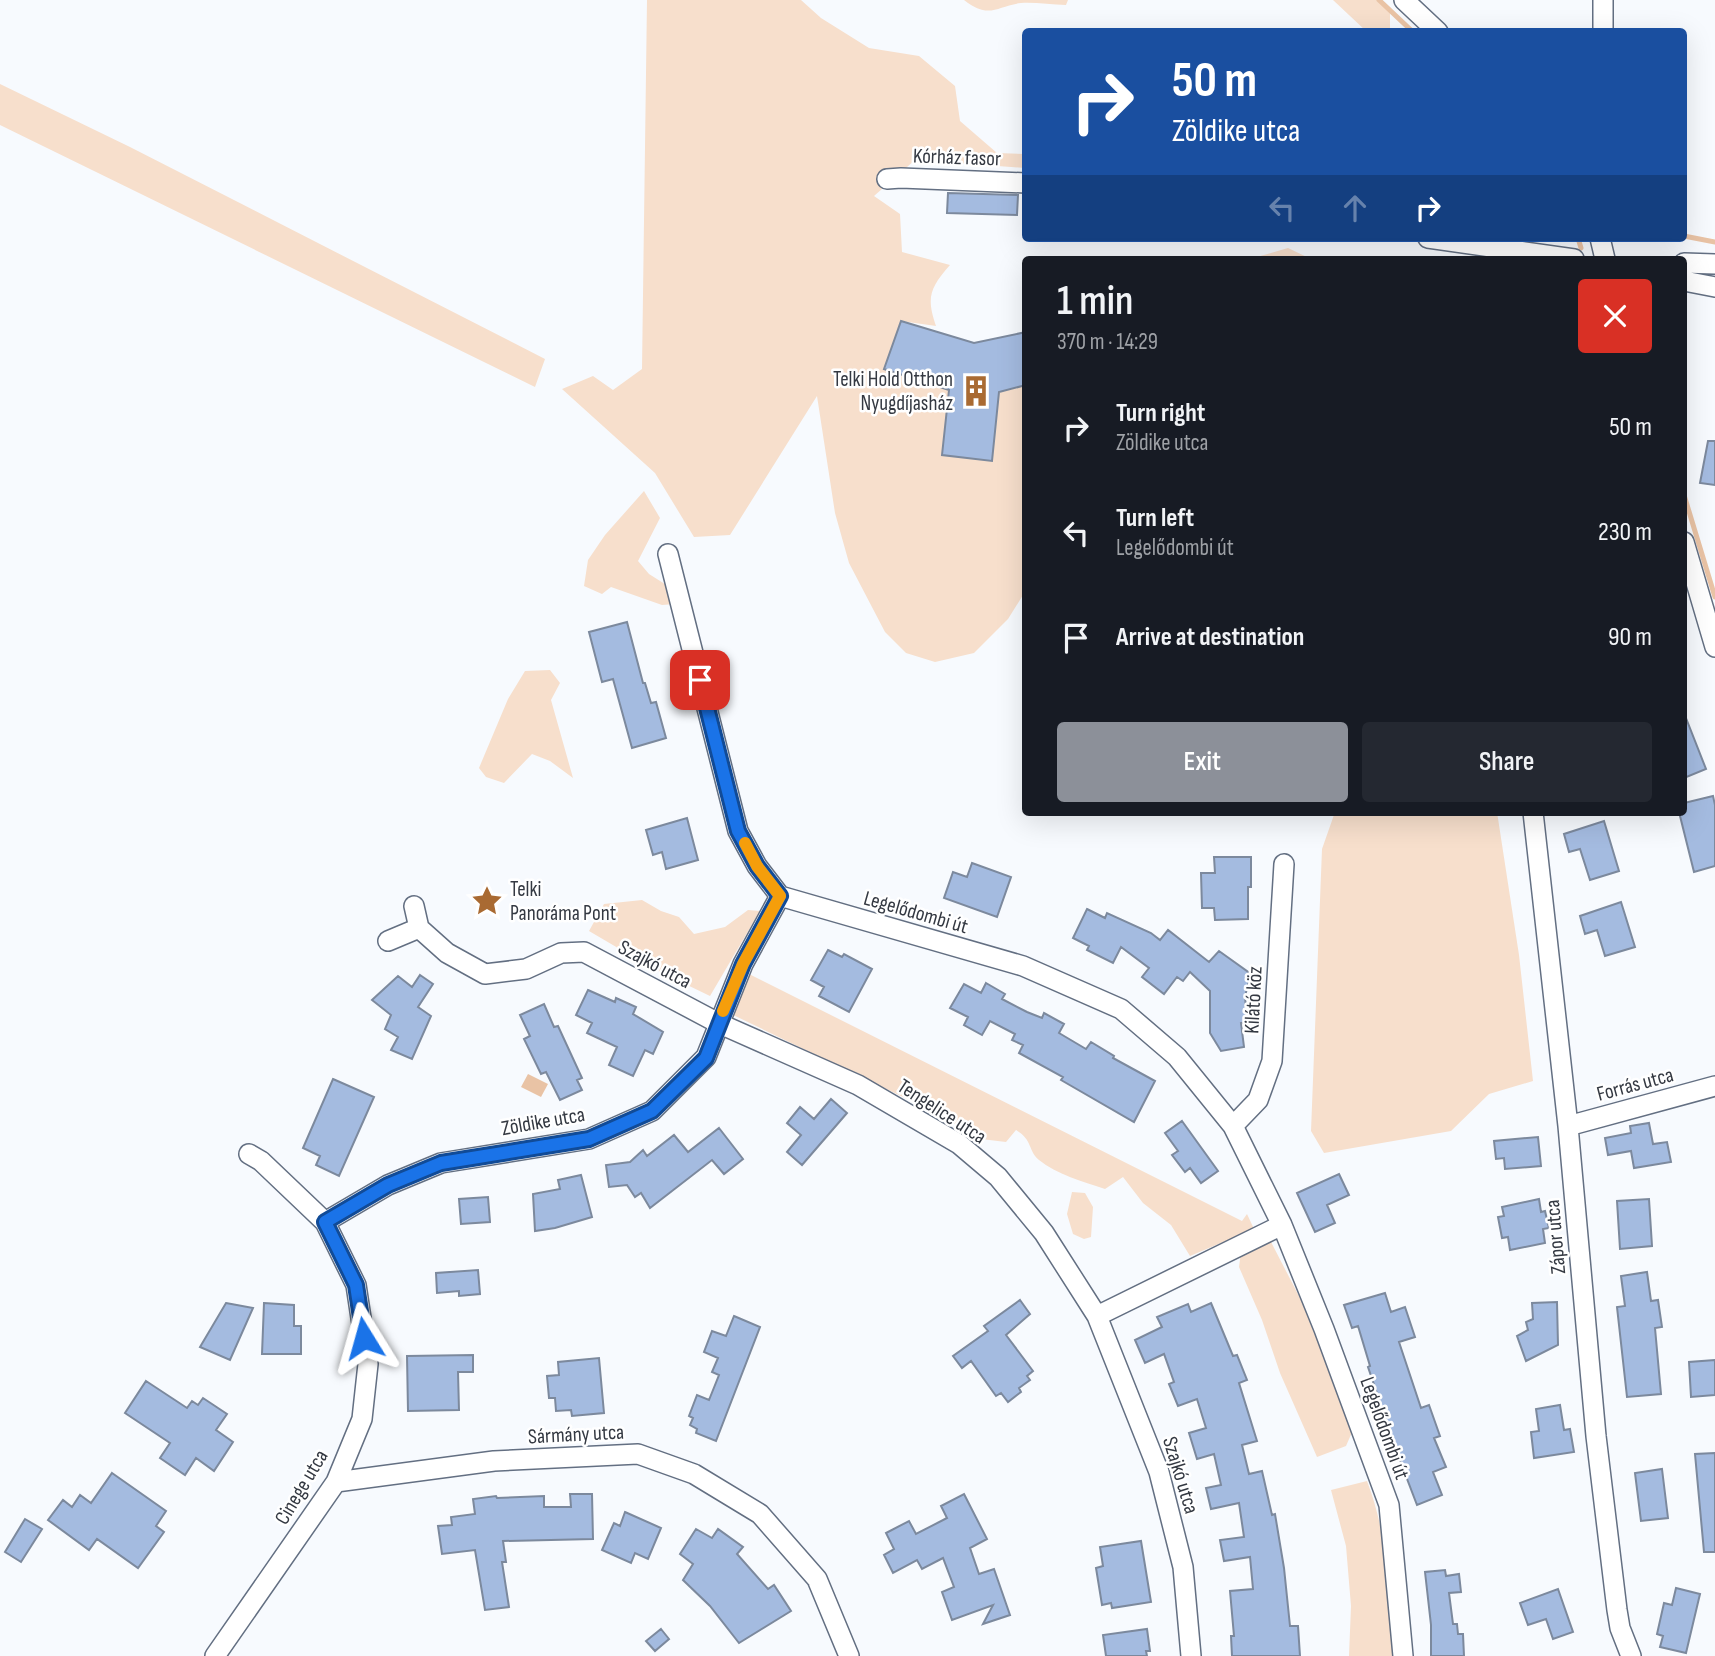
<!DOCTYPE html>
<meta charset="utf-8">
<style>
body{margin:0;font-family:"Sofia Sans Condensed",sans-serif;background:#242831;color:#f1f3f6;height:100vh;display:flex;flex-direction:column;font-size:26px;white-space:nowrap}
*{box-sizing:border-box;margin:0}
p{font-size:23px;color:#9ea1a6}
.icon{flex:none;width:38px;height:38px;fill:none;stroke:currentColor;stroke-width:2;stroke-linecap:round;stroke-linejoin:round}
.map{position:relative;flex:1;overflow:hidden}
.side{position:absolute;left:1022px;top:256px;width:665px;height:560px;display:flex;flex-direction:column;background:#171b24;border-radius:7px;box-shadow:0 7px 28px #0002}
.side>*{flex:none}
.banner{position:absolute;left:1022px;top:28px;width:665px;height:214px;border-radius:7px;box-shadow:0 7px 28px #0002;background:#1a4fa0;color:#fff;overflow:hidden}
.pin{position:absolute;display:grid;place-items:center;width:60px;height:60px;color:#fff;margin:-30px;border-radius:14px;box-shadow:0 4px 10px #0006}
.me{position:absolute;width:77px;margin:-38px;rotate:352deg;stroke-linejoin:round;filter:drop-shadow(0 0 5px #0008)}
.turn{display:flex;align-items:center;gap:24px;height:147px;padding:0 35px;font-size:32px}
.turn .icon{width:91px;height:91px;stroke-width:2.5}
.turn b{display:block;font-size:49px;line-height:60px}
.lanes{display:flex;align-items:center;height:66px;padding:0 35px;background:#0003;justify-content:center;gap:35px;direction:ltr}
.lanes .off{opacity:.35}
.round{display:grid;place-items:center;flex:none;width:74px;height:74px;border-radius:7px;background:#242831}
.summary{display:flex;align-items:center;justify-content:space-between;height:119px;padding:0 35px}
h1{font-size:42px;font-weight:600;line-height:52px}
.action{display:flex;gap:14px;margin-top:auto;padding:14px 35px}
.action a{flex:1;height:80px;border-radius:7px;background:#8c9099;color:#fff;font-size:28px;font-weight:600;line-height:80px;text-align:center}
.action a+a{background:#242831;color:#f1f3f6}
ul{padding:0;list-style:none}
li{display:flex;align-items:center;gap:21px;height:105px;padding:0 35px}
li div{flex:1}
li b{display:block;font-size:26px}
li em{font-style:normal}
.map>svg:first-child{display:block}
</style>
<div class="map">
<svg width="1715" height="1656" viewBox="0 0 1715 1656">
<rect width="100%" height="100%" fill="#f7fafe"/>
<path fill="#f7dfcc" d="M647 0H801L821 18 869 48 919 56 955 86 960 121 997 153 1025 154V168L915 160 874 196 900 214 902 252 950 265C930 288 926 297 936 326L901 321 884 368 949 390 944 455 992 461 999 392 1025 385V592L1008 619 974 653 935 662 906 653 885 632 849 563 835 513 817 396 730 535 694 537 655 473 562 389 593 376 613 390 642 369Z
M964 0H1068L1066 5C1051 5 1035 2 1021 3 997 6 989 20 964 0Z
M1333 0H1378L1390 10V31H1366Z
M0 84 130 147 545 359 535 387 0 125Z
M1288 248 1311 259H1250Z
M644 491 660 518 638 561 649 574 668 586 675 604 662 605 611 587 602 594 584 586 588 560 605 535Z
M550 670 560 683 551 700 573 778 550 761 532 754 504 783 486 777 479 768 508 699 525 671Z
M1335 812H1497L1519 955 1533 1081 1489 1094 1451 1131 1324 1153 1311 1131 1322 849Z
M642 900 661 911 679 917 694 934 725 927 748 910 760 911 710 996 652 968 589 931 604 904Z
M749 974 1242 1221 1247 1214 1254 1229 1190 1256 1171 1225 1143 1203 1123 1177 1105 1189C1084 1182 1056 1174 1039 1160 1028 1151 1033 1140 1016 1130L1006 1142 981 1139 934 1112 727 1012Z
M1072 1192 1085 1193 1093 1207 1091 1237 1084 1239 1073 1234 1067 1214Z
M1271 1242 1301 1300 1353 1430 1346 1446 1317 1457 1280 1373 1262 1320 1239 1267 1241 1252Z
M1367 1481C1387 1532 1392 1601 1394 1656H1349L1351 1606 1346 1546 1331 1490Z"/>
<path fill="#e9c3a5" d="M528 1074 548 1084 541 1097 521 1087Z"/>
<g fill="none" stroke-linecap="round" stroke-linejoin="round">
<path stroke="#e9c3a5" stroke-width="5" d="M1379 0 1413 32
M1684 236 1715 242
M1578 238 1581 248
M1684 495 1715 597"/>
</g>
<path fill="#a4bbe0" stroke="#7c899d" stroke-width="2" d="M948 193 1018 195 1017 215 947 213Z
M901 321 974 343 1026 332V385L999 392 992 461 942 455 949 390 884 369Z
M1708 441H1715V485L1700 483Z
M627 622 643 683H645L651 703 656 702 666 738 632 748 613 679 602 682 589 632Z
M1684 713 1706 769 1684 778Z
M1713 796 1715 805V866L1694 872 1679 812H1684V803Z
M687 818 698 860 666 869 662 852 653 855 646 830Z
M1604 821 1619 871 1590 880 1580 849 1569 852 1564 834Z
M1214 857H1251V887H1248V919L1215 920 1214 908H1202L1201 873H1215Z
M972 863 1011 877 997 917 944 898 953 872 967 877Z
M1621 902 1635 947 1605 956 1597 930 1585 934 1580 916Z
M1087 909 1105 918 1107 913 1151 933 1160 940 1168 930 1209 962 1219 951 1251 974 1245 996 1247 1022 1241 1023 1244 1047 1221 1051 1210 1033V991L1190 972 1183 981 1177 977 1164 994 1142 977 1149 968 1121 947 1113 963 1087 950 1089 946 1073 938Z
M828 950 842 957 844 954 872 969 849 1012 819 996 824 987 811 980Z
M420 975 433 984 418 1007 431 1016 412 1059 391 1050 398 1037 385 1029 391 1015 372 1000 398 976 412 987Z
M986 983 1005 994 1002 999 1027 1012 1042 1018 1044 1013 1064 1024 1059 1033 1086 1049 1091 1042 1114 1056 1113 1058 1155 1081 1134 1122 1061 1080 1063 1077 1019 1053 1023 1045 1012 1040 1015 1034 990 1021 982 1035 964 1025 968 1017 950 1008 964 984 981 993Z
M588 990 615 1002 616 998 636 1007 633 1014 663 1032 653 1054 645 1050 633 1076 609 1065 617 1047 587 1033 592 1023 576 1015Z
M544 1004 554 1027 558 1026 582 1078 577 1080 582 1090 560 1100 546 1072 541 1074 524 1039 530 1036 520 1015Z
M333 1079 374 1097 339 1176 316 1165 320 1156 303 1148Z
M831 1099 847 1113 802 1165 787 1152 801 1135 787 1123 800 1107 814 1119Z
M1182 1121 1218 1171 1201 1183 1190 1168 1185 1172 1172 1155 1178 1151 1165 1133Z
M1649 1123 1653 1144 1667 1142 1671 1162 1634 1168 1631 1151 1608 1155 1605 1138 1631 1133 1630 1126Z
M719 1128 743 1159 724 1174 712 1160 650 1208 641 1193 635 1197 627 1185 609 1187 606 1165 630 1162 643 1150 647 1156 674 1135 688 1152Z
M1538 1137 1541 1166 1505 1169 1504 1158 1496 1159 1494 1141Z
M1339 1174 1349 1195 1327 1205 1335 1223 1315 1232 1297 1193Z
M581 1175 592 1217 555 1228 535 1231 533 1194 560 1189 558 1180Z
M488 1197 490 1222 461 1224 459 1199Z
M1539 1199 1541 1212 1545 1211 1549 1228 1543 1229 1545 1243 1510 1250 1508 1237 1502 1238 1498 1217 1504 1216 1502 1207Z
M1649 1199 1652 1246 1620 1249 1617 1201Z
M478 1270 480 1294 459 1296V1291L437 1293 436 1273Z
M1647 1272 1651 1301 1658 1300 1662 1327 1655 1328 1661 1394 1627 1397 1617 1307 1625 1306 1621 1276Z
M1385 1293 1391 1312 1405 1307 1415 1337 1399 1342 1421 1408 1429 1405 1440 1436 1434 1438 1446 1467 1433 1472 1442 1495 1417 1505 1399 1458 1397 1459 1384 1421 1386 1420 1368 1367 1370 1366 1358 1326 1352 1328 1344 1305Z
M1020 1300 1030 1314 1006 1335 1033 1371 1027 1376 1030 1380 1019 1388 1021 1392 1008 1402 1001 1393 996 1396 971 1361 962 1368 953 1356 988 1331 984 1326Z
M1557 1302 1558 1345 1526 1361 1517 1336 1528 1330 1526 1322 1533 1319 1532 1303Z
M226 1303 253 1308 230 1360 200 1347Z
M264 1303 294 1305V1326H301V1354H262Z
M1211 1303 1233 1356 1237 1355 1247 1380 1239 1383 1257 1441 1242 1445 1249 1474 1262 1471 1272 1515 1275 1514 1284 1568 1290 1626H1298L1300 1656H1232L1231 1636H1234L1230 1591 1253 1589 1250 1557 1224 1561 1220 1540 1244 1537 1239 1503 1211 1509 1206 1488 1221 1485 1214 1454 1197 1459 1189 1433 1206 1428 1197 1399 1178 1406 1169 1384 1174 1382 1164 1354 1145 1363 1135 1340 1162 1327 1157 1317 1188 1304 1191 1312Z
M734 1316 760 1327 716 1441 696 1433 697 1429 690 1425 693 1418 689 1416 697 1395 709 1400 719 1375 712 1372 718 1358 704 1352 712 1331 726 1336Z
M473 1355V1372H458L459 1410 408 1411 407 1356Z
M599 1358 604 1413 572 1416 571 1410 556 1411 555 1398H549L547 1376 559 1375 558 1362Z
M1715 1360V1395L1691 1397 1689 1362Z
M146 1381 187 1408 192 1401 198 1405 203 1398 227 1414 216 1430 233 1442 214 1471 196 1458 185 1475 160 1458 170 1443 125 1413Z
M1560 1405 1564 1430 1570 1429 1574 1452 1534 1458 1531 1432 1539 1431 1536 1409Z
M1715 1453V1552H1704L1695 1454Z
M1662 1469 1668 1518 1641 1521 1635 1473Z
M112 1473 166 1511 156 1526 164 1532 138 1568 97 1539 89 1550 48 1520 63 1500 72 1507 80 1495 91 1503Z
M570 1494H592L593 1539 503 1541 506 1562H502L509 1607 485 1610 475 1550 442 1554 438 1526 452 1525 451 1517 475 1514 473 1499 496 1496 497 1498 544 1496V1507H571Z
M964 1494 987 1539 970 1548 979 1574 994 1569 1010 1615 983 1624 993 1605 952 1620 942 1592 954 1587 943 1558 922 1569 917 1560 893 1573 884 1555 894 1549 886 1533 909 1521 916 1534 947 1518 941 1506Z
M625 1512 661 1528 648 1559 635 1553 631 1563 602 1550 614 1523 620 1526Z
M25 1519 42 1529 21 1562 5 1552Z
M696 1529 712 1538 718 1529 743 1547 737 1554 768 1589 774 1585 791 1611 739 1643 710 1606 683 1580 693 1564 680 1554Z
M1141 1541 1151 1602 1112 1608 1111 1603 1102 1605 1096 1568 1103 1566 1100 1547Z
M1445 1570 1446 1576 1459 1574 1461 1592 1449 1593 1453 1624H1457L1458 1634H1463L1464 1656H1431V1625L1425 1572Z
M1676 1588 1700 1594 1686 1653 1660 1647 1663 1636 1657 1634 1664 1603 1672 1605Z
M1558 1589 1573 1632 1553 1639 1546 1619 1528 1625 1520 1603Z
M661 1629 669 1639 655 1651 646 1641Z
M1147 1629 1150 1651H1146L1147 1656H1106L1103 1635Z"/>
<g fill="none" stroke-linecap="round" stroke-linejoin="round">
<defs>
<path id="minor" d="M1404 0 1438 32
M1603 32V0
M887 179 901 178 1026 183
M1428 238 1574 259
M1600 238 1605 259
M1684 263 1715 264
M1684 281 1715 287
M1684 542 1715 647
M668 554 738 831 757 866 780 896 1023 966 1121 1009 1177 1057 1233 1126 1282 1225 1324 1329 1389 1505 1403 1656
M1533 812 1568 1126 1596 1436 1617 1610 1620 1628 1631 1656
M414 906 419 928 447 953 485 974 526 969 561 953 584 952 718 1023 858 1085 959 1144 998 1177 1044 1233 1097 1316 1159 1472 1183 1567 1191 1656
M388 941 419 928
M1233 1126 1258 1100 1272 1061 1284 864
M1568 1126 1715 1086
M325 1222 388 1185 441 1163 589 1139 652 1111 706 1057 743 964 780 896
M1097 1316 1282 1225
M336 1482 494 1461 638 1454 694 1474 760 1514 817 1579 849 1656
M215 1656 336 1482 362 1419 368 1364 356 1285 325 1222 261 1161 249 1154"/>
</defs>
<use href="#minor" stroke="#636f82" stroke-width="22"/>
<use href="#minor" stroke="#fff" stroke-width="19"/>
</g>
<g fill="none" stroke-linecap="round" stroke-linejoin="round">
<defs>
<path id="route" d="M364 1338 356 1285 325 1222 388 1185 441 1163 589 1139 652 1111 706 1058 743 964 780 896 757 866 738 831 700 680"/>
</defs>
<use href="#route" stroke="#114b97" stroke-width="18"/>
<use href="#route" stroke="#1a73e8" stroke-width="12"/>
<path stroke="#f59e0b" stroke-width="12" d="M723 1011 743 964 780 896 757 866 745 843"/>
</g>
<defs>
<symbol id="building-bare" viewBox="-9 -9 18 18"><path d="M-4-6H4V6H1V3H-1V6H-4ZM-2.5-4.3h1.7v1.8h-1.7ZM.8-4.3h1.7v1.8H.8ZM-2.5-1h1.7V.8h-1.7ZM.8-1h1.7V.8H.8Z" fill="#a96a32" stroke="#fff" stroke-width="2.5" paint-order="stroke"/></symbol>
<symbol id="sight-bare" viewBox="-9 -9 18 18"><path d="M0-6L1.8-2.2L6-1.7L2.9 1.2L3.7 5.4L0 3.3L-3.7 5.4L-2.9 1.2L-6-1.7L-1.8-2.2Z" fill="#a96a32" stroke="#fff" stroke-width="2.5" paint-order="stroke"/></symbol>
</defs>
<g fill-rule="evenodd">
<use href="#building-bare" x="954" y="369" width="44" height="44"/>
<use href="#sight-bare" x="465" y="879" width="44" height="44"/>
</g>
<g text-anchor="middle" stroke-width="5" stroke-linejoin="round" paint-order="stroke">
<g font-size="21" fill="#343942" stroke="#fff">
<text transform="translate(957 157) rotate(2)" y="7">Kórház fasor</text>
<text transform="translate(916 912) rotate(16)" y="7">Legelődombi út</text>
<text transform="translate(655 964) rotate(28)" y="7">Szajkó utca</text>
<text transform="translate(1253 1000) rotate(-87)" y="7">Kilátó köz</text>
<text transform="translate(1635 1084) rotate(-15)" y="7">Forrás utca</text>
<text transform="translate(942 1111) rotate(33)" y="7">Tengelice utca</text>
<text transform="translate(543 1121) rotate(-10)" y="7">Zöldike utca</text>
<text transform="translate(1555 1237) rotate(-95)" y="7">Zápor utca</text>
<text transform="translate(1385 1428) rotate(70)" y="7">Legelődombi út</text>
<text transform="translate(576 1434) rotate(-3)" y="7">Sármány utca</text>
<text transform="translate(1181 1475) rotate(73)" y="7">Szajkó utca</text>
<text transform="translate(301 1487) rotate(-59)" y="7">Cinege utca</text>
</g>
<g font-size="21" fill="#343942" stroke="#fff" text-anchor="end">
<text x="953" y="386">Telki Hold Otthon<tspan x="953" dy="24">Nyugdíjasház</tspan></text>
<text x="510" y="896" text-anchor="start">Telki<tspan x="510" dy="24">Panoráma Pont</tspan></text>
</g>
</g>
</svg>
<div class="pin" style="left:700px;top:680px;background:#d93025"><svg class="icon" aria-label="arrive" viewBox="0 0 24 24"><path d="M6 21V4h12l-3 4 3 4H6"/></svg></div>
<svg class="me" style="left:364px;top:1338px" viewBox="-20 -20 40 40"><path d="M0-17L14 15 0 8-14 15z" fill="#1a73e8" stroke="#fff" stroke-width="4"/></svg>
<div class="banner">
<div class="turn"><svg class="icon" aria-label="right" viewBox="0 0 24 24"><path d="M7 20v-9h11M14 6l5 5-5 5"/></svg><div><b>50 m</b>Zöldike utca</div></div>
<div class="lanes"><svg class="icon off" aria-label="left" viewBox="0 0 24 24"><path d="M17 20v-9H6M10 6l-5 5 5 5"/></svg><svg class="icon off" aria-label="ahead" viewBox="0 0 24 24"><path d="M12 20V5M6 11l6-6 6 6"/></svg><svg class="icon" aria-label="right" viewBox="0 0 24 24"><path d="M7 20v-9h11M14 6l5 5-5 5"/></svg></div>
</div>
<section class="side">
<div class="summary"><div><h1>1 min</h1><p>370 m · 14:29</p></div><a class="round" style="background:#d93025;color:#fff"><svg class="icon" aria-label="close" viewBox="0 0 24 24"><path d="M6 6l12 12M18 6L6 18"/></svg></a></div>
<ul>
<li><svg class="icon" aria-label="right" viewBox="0 0 24 24"><path d="M7 20v-9h11M14 6l5 5-5 5"/></svg><div><b>Turn right</b><p>Zöldike utca</p></div><em>50 m</em></li>
<li><svg class="icon" aria-label="left" viewBox="0 0 24 24"><path d="M17 20v-9H6M10 6l-5 5 5 5"/></svg><div><b>Turn left</b><p>Legelődombi út</p></div><em>230 m</em></li>
<li><svg class="icon" aria-label="arrive" viewBox="0 0 24 24"><path d="M6 21V4h12l-3 4 3 4H6"/></svg><div><b>Arrive at destination</b></div><em>90 m</em></li>
</ul>
<div class="action"><a>Exit</a><a>Share</a></div>
</section>
</div>
